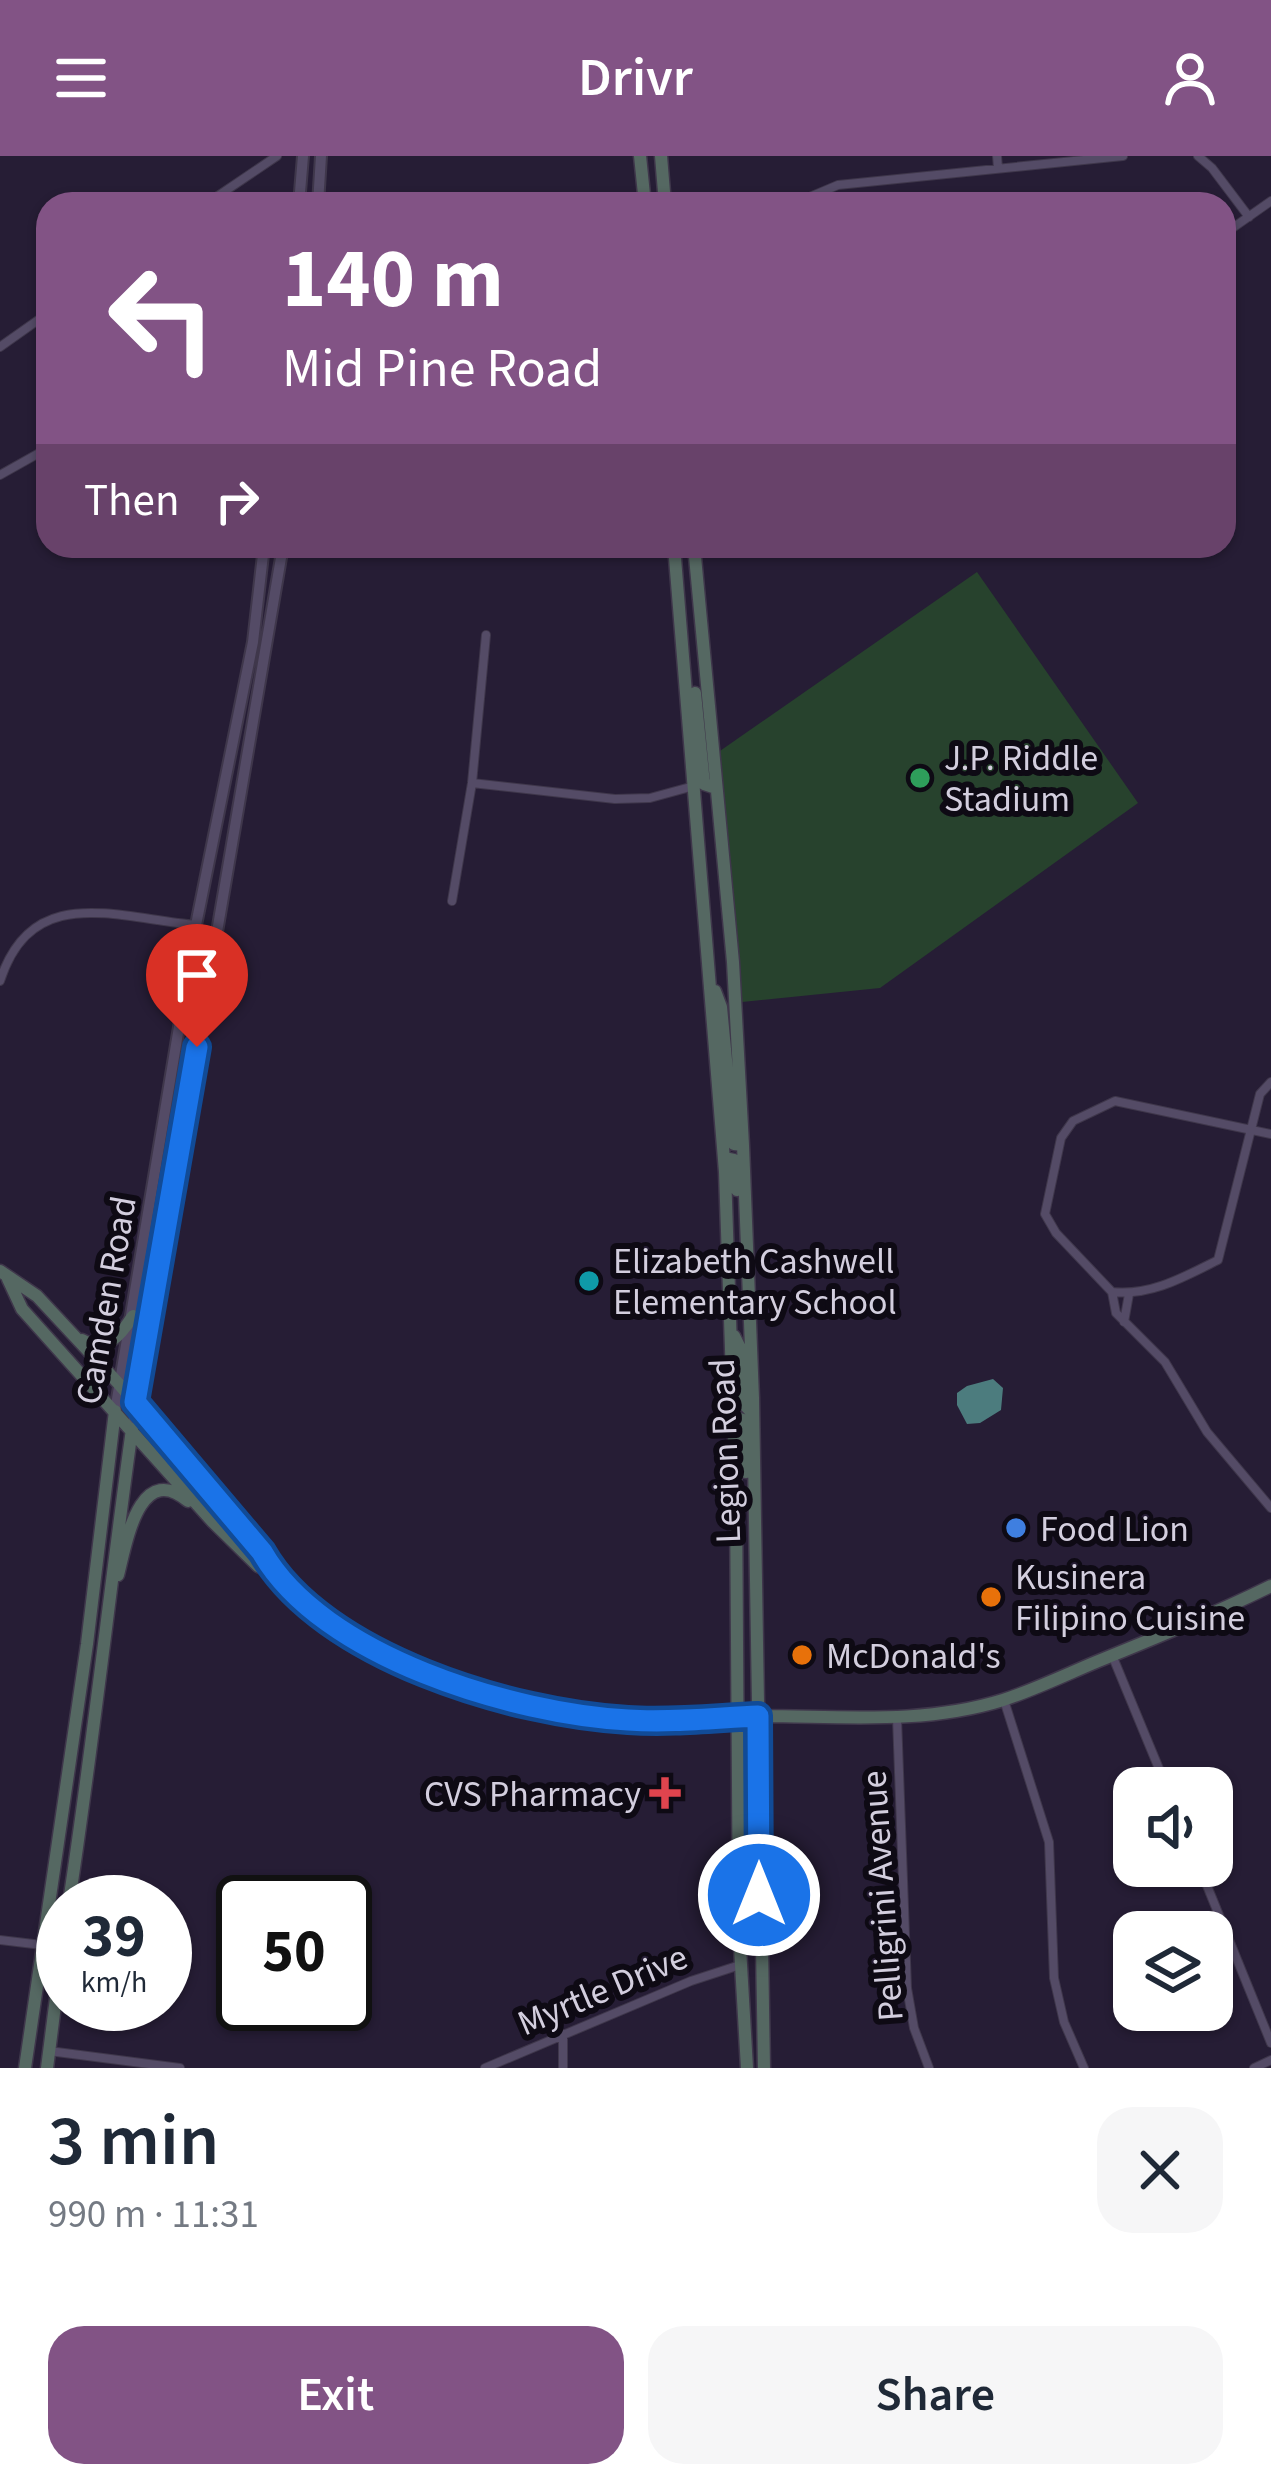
<!DOCTYPE html>
<meta charset="utf-8">
<style>
body{margin:0;font-family:"Source Sans 3",sans-serif;background:#f6f6f7;color:#1f2937;height:100vh;display:flex;flex-direction:column;font-size:45px;white-space:nowrap}
*{box-sizing:border-box;margin:0}
p{font-size:39px;color:#747a83}
.icon{flex:none;width:66px;height:66px;fill:none;stroke:currentColor;stroke-width:2;stroke-linecap:round;stroke-linejoin:round}
.map{position:relative;height:1912px;overflow:hidden}
.panel{display:flex;flex-direction:column;background:#fff;flex:1}
.panel>*{flex:none}
.banner{position:absolute;left:36px;top:36px;width:1200px;height:366px;border-radius:36px;box-shadow:0 3px 9px #0004;background:#825385;color:#fff;overflow:hidden}
.controls{position:absolute;left:1113px;top:1611px;display:grid;gap:24px}
.controls a{display:grid;place-items:center;width:120px;height:120px;border-radius:24px;background:#fff;box-shadow:0 3px 9px #0004;font-size:60px}
.speed{position:absolute;left:36px;top:1719px;display:flex;gap:24px;font-size:60px;font-weight:700;text-align:center}
.speed>*{display:grid;place-content:center;width:156px;height:156px;border-radius:50%;background:#fff;box-shadow:0 3px 9px #0004;line-height:1}
.speed small{font-size:30px;font-weight:400}
.speed .limit{border:6px solid #111;border-radius:18px;background:#fff;color:#111}
.pin{position:absolute;display:grid;place-items:center;width:102px;height:102px;color:#fff;margin:-123px -51px;border-radius:50% 50% 50% 0;rotate:-45deg;box-shadow:0 0 12px #0007}
.pin .icon{rotate:45deg}
.me{position:absolute;width:132px;margin:-66px;rotate:0deg;stroke-linejoin:round;filter:drop-shadow(0 0 9px #0008)}
.turn{display:flex;align-items:center;gap:42px;height:252px;padding:0 48px;font-size:54px}
.turn .icon{width:156px;height:156px;stroke-width:2.5}
.turn b{display:block;font-size:84px;line-height:102px}
.then{display:flex;align-items:center;height:114px;padding:0 48px;background:#0003;gap:24px;font-size:45px}
.round{display:grid;place-items:center;flex:none;width:126px;height:126px;border-radius:36px;background:#f6f6f7}
.head{display:flex;align-items:center;justify-content:space-between;height:204px;padding:0 48px}
h1{font-size:72px;font-weight:600;line-height:90px}
.button{display:flex;gap:24px;margin-top:auto;padding:24px 48px}
.button a{flex:1;height:138px;border-radius:36px;background:#825385;color:#fff;font-size:48px;font-weight:600;line-height:138px;text-align:center}
.button a+a{background:#f6f6f7;color:#1f2937}
header{display:flex;justify-content:space-between;align-items:center;height:156px;padding:0 48px;background:#825385;color:#fff;font-size:54px;font-weight:600}
.map>svg:first-child{display:block}
</style>
<header><svg class="icon" aria-label="menu" viewBox="0 0 24 24"><path d="M4 6h16M4 12h16M4 18h16"/></svg>Drivr<svg class="icon" aria-label="person" viewBox="0 0 24 24"><circle cx="12" cy="8" r="4"/><path d="M4 21q1-7 8-7t8 7"/></svg></header>
<div class="map">
<svg width="1271" height="1912" viewBox="0 0 1271 1912">
<rect width="100%" height="100%" fill="#261d35"/>
<path fill="#27422d" d="M977 416 1138 647 880 832 742 846 717 597Z"/>
<path fill="#4c7c7e" d="M993 1223 1003 1232 1001 1254 980 1267 967 1268 957 1249V1237L967 1230Z"/>
<g fill="none" stroke-linecap="round" stroke-linejoin="round">
<defs>
<path id="minor" d="M997 0 998 12
M1198 0 1212 12 1249 61
M749 43 755 48
M206 48 277 0
M793 48 838 29 1123 0
M1224 78 1271 45
M0 191 48 157
M0 319 48 292
M776 393 778 390
M472 627 615 643 650 642 694 630
M452 745 472 627 486 479
M0 825C32 726 116 762 196 769
M1112 1136 1056 1077 1045 1058 1061 982 1073 965 1115 945 1271 978
M1112 1136C1151 1140 1184 1121 1218 1104L1260 938 1271 926
M1112 1136 1116 1157 1165 1206 1207 1276 1271 1352
M1124 1166 1129 1138
M1112 1499 1167 1632
M1004 1544 1049 1686 1054 1822 1064 1866 1084 1912
M897 1562 907 1832 914 1872 929 1912
M1199 1710 1271 1887
M0 1784 42 1789
M563 1878V1912
M49 1895 180 1912
M485 1912 691 1825 740 1809
M1254 1912 1271 1904"/>
<path id="tertiary" d="M299 48 303 0
M318 48 321 0
M115 1255 196 769 253 486 264 390
M132 1273 283 390"/>
<path id="secondary" d="M640 0 645 48
M661 0 665 48
M674 390 725 1016 736 1340 739 1774 747 1912
M694 390 733 806 743 989 753 1242 764 1912
M695 537 704 628 716 632
M715 835 721 851 734 988 743 989
M724 1002 734 1004 737 1034
M0 1115 37 1140 119 1228 262 1396C322 1501 508 1555 622 1564 667 1568 713 1560 759 1560 840 1560 923 1569 1003 1544 1034 1534 1065 1519 1096 1506 1155 1482 1214 1458 1271 1430
M8 1123 22 1153 213 1366 258 1410 273 1417
M734 1180 740 1192 744 1248 753 1258
M82 1184C106 1197 120 1180 133 1160
M734 1261 743 1264 746 1316
M118 1419C126 1388 139 1304 188 1345
M69 1746C93 1589 110 1431 132 1273
M25 1912 87 1488 115 1255
M47 1912 63 1787"/>
</defs>
<use href="#minor" stroke="#3f374b" stroke-width="10"/>
<use href="#tertiary" stroke="#3f374b" stroke-width="14"/>
<use href="#secondary" stroke="#3f374b" stroke-width="15"/>
<use href="#minor" stroke="#544b66" stroke-width="8"/>
<use href="#tertiary" stroke="#544b66" stroke-width="10"/>
<use href="#secondary" stroke="#556862" stroke-width="12"/>
</g>
<g fill="none" stroke-linecap="round" stroke-linejoin="round">
<defs>
<path id="route" d="M197 891 135 1246 262 1396C322 1501 514 1558 628 1564 671 1567 715 1562 758 1560L759 1739"/>
</defs>
<use href="#route" stroke="#114b97" stroke-width="30"/>
<use href="#route" stroke="#1a73e8" stroke-width="21"/>
</g>
<circle fill="#2e9e5b" stroke="#0e0a14" stroke-width="4.5" cx="920" cy="622" r="12"/>
<circle fill="#0f9aa8" stroke="#0e0a14" stroke-width="4.5" cx="589" cy="1125" r="12"/>
<circle fill="#3f7fe0" stroke="#0e0a14" stroke-width="4.5" cx="1016" cy="1372" r="12"/>
<g fill="#e8710a" stroke="#0e0a14" stroke-width="4.5">
<circle cx="991" cy="1441" r="12"/>
<circle cx="802" cy="1499" r="12"/>
</g>
<path fill="#e0444e" stroke="#0e0a14" stroke-width="4.5" d="M659 1619h12v12h12v12h-12v12h-12v-12h-12v-12h12z"/>
<g text-anchor="middle" stroke-width="12" stroke-linejoin="round" paint-order="stroke">
<g font-size="36" fill="#d3cede" stroke="#0e0a14" text-anchor="start">
<text x="944" y="614">J.P. Riddle<tspan x="944" dy="41">Stadium</tspan></text>
<text x="613" y="1117">Elizabeth Cashwell<tspan x="613" dy="41">Elementary School</tspan></text>
<text x="1040" y="1385">Food Lion</text>
<text x="1015" y="1433">Kusinera<tspan x="1015" dy="41">Filipino Cuisine</tspan></text>
<text x="826" y="1512">McDonald's</text>
<text x="641" y="1650" text-anchor="end">CVS Pharmacy</text>
</g>
<g font-size="36" fill="#d3cede" stroke="#0e0a14">
<text transform="translate(105 1144) rotate(-80)" y="13">Camden Road</text>
<text transform="translate(724 1295) rotate(-92)" y="13">Legion Road</text>
<text transform="translate(881 1740) rotate(-94)" y="13">Pelligrini Avenue</text>
<text transform="translate(602 1833) rotate(-23)" y="13">Myrtle Drive</text>
</g>
</g>
</svg>
<div class="controls">
<a><svg class="icon" aria-label="sound" viewBox="0 0 24 24"><path d="M4 9h4l5-4v14l-5-4H4zM17 9q2 3 0 6"/></svg></a>
<a><svg class="icon" aria-label="layers" viewBox="0 0 24 24"><path d="M12 4l9 5-9 5-9-5zM3 14l9 5 9-5"/></svg></a>
</div>
<div class="speed"><div>39<small>km/h</small></div><div class="limit">50</div></div>
<div class="pin" style="left:197px;top:891px;background:#d93025"><svg class="icon" aria-label="arrive" viewBox="0 0 24 24"><path d="M6 21V4h12l-3 4 3 4H6"/></svg></div>
<svg class="me" style="left:759px;top:1739px" viewBox="-20 -20 40 40"><circle r="17" fill="#1a73e8" stroke="#fff" stroke-width="3"/><path d="M0-11L8 9 0 5-8 9z" fill="#fff"/></svg>
<div class="banner">
<div class="turn"><svg class="icon" aria-label="left" viewBox="0 0 24 24"><path d="M17 20v-9H6M10 6l-5 5 5 5"/></svg><div><b>140 m</b>Mid Pine Road</div></div>
<div class="then">Then<svg class="icon" aria-label="right" viewBox="0 0 24 24"><path d="M7 20v-9h11M14 6l5 5-5 5"/></svg></div>
</div>
</div>
<section class="panel">
<div class="head"><div><h1>3 min</h1><p>990 m · 11:31</p></div><a class="round"><svg class="icon" aria-label="close" viewBox="0 0 24 24"><path d="M6 6l12 12M18 6L6 18"/></svg></a></div>
<div class="button"><a>Exit</a><a>Share</a></div>
</section>
